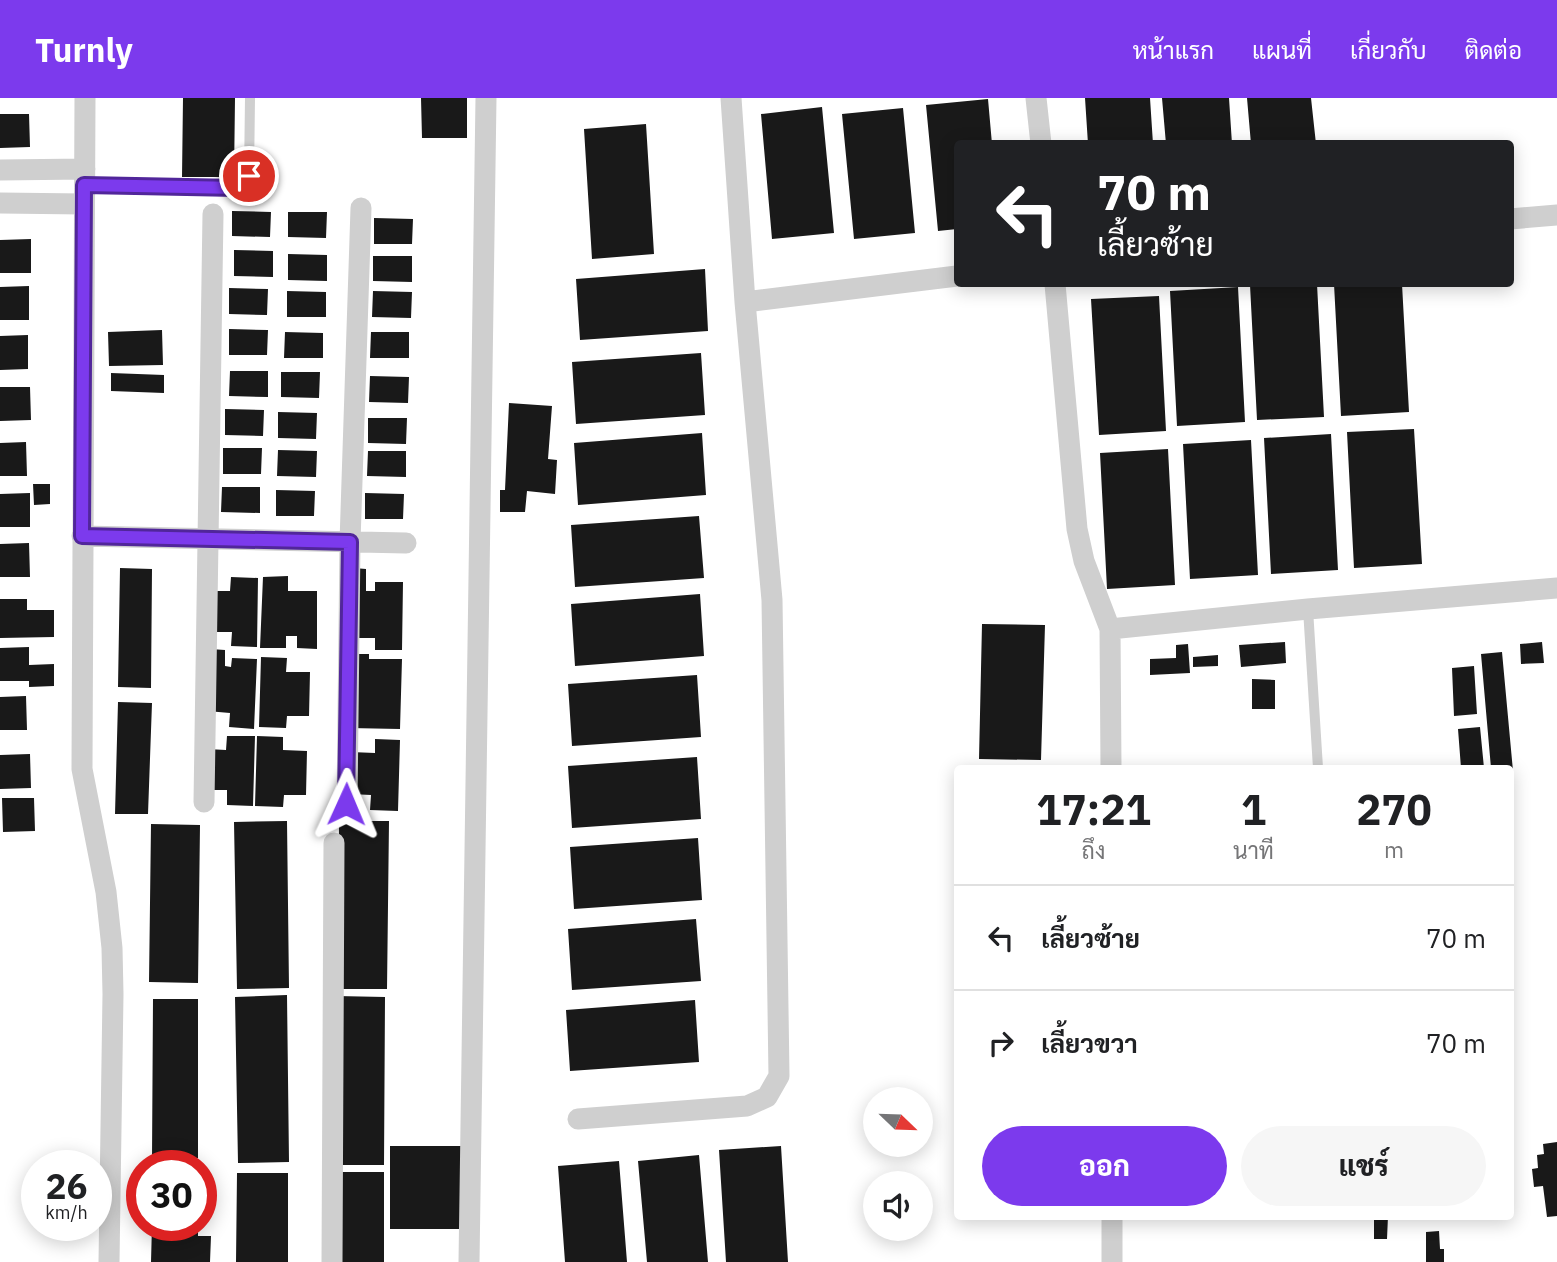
<!DOCTYPE html>
<html lang="th">
<meta charset="utf-8">
<style>
body{margin:0;font-family:"IBM Plex Sans",Sarabun,sans-serif;background:#f6f6f6;color:#202124;height:100vh;display:flex;flex-direction:column;font-size:26px;white-space:nowrap}
*{box-sizing:border-box;margin:0}
p{font-size:23px;color:#757577}
.icon{flex:none;width:38px;height:38px;fill:none;stroke:currentColor;stroke-width:2;stroke-linecap:round;stroke-linejoin:round}
.map{position:relative;flex:1;overflow:hidden}
.side{position:absolute;left:954px;top:667px;width:560px;height:455px;display:flex;flex-direction:column;background:#fff;border-radius:7px;box-shadow:0 4px 18px #0003}
.side>*{flex:none}
.hud{position:absolute;left:954px;top:42px;width:560px;height:147px;border-radius:7px;box-shadow:0 4px 18px #0003;background:#202124;color:#fff;overflow:hidden}
.needle{width:46px;rotate:113deg}
.tools{position:absolute;left:863px;top:989px;display:grid;gap:14px}
.tools a{display:grid;place-items:center;width:70px;height:70px;border-radius:50%;background:#fff;box-shadow:0 4px 18px #0003;font-size:35px}
.speed{position:absolute;left:21px;top:1052px;display:flex;gap:14px;font-size:35px;font-weight:700;text-align:center}
.speed>*{display:grid;place-content:center;width:91px;height:91px;border-radius:50%;background:#fff;box-shadow:0 4px 18px #0003;line-height:1}
.speed small{font-size:18px;font-weight:400}
.speed .limit{border:10px solid #d22;background:#fff;color:#111}
.pin{position:absolute;display:grid;place-items:center;width:60px;height:60px;color:#fff;margin:-30px;border:4px solid #fff;border-radius:50%;box-shadow:0 2px 7px #0007}
.me{position:absolute;width:77px;margin:-38px;rotate:1deg;stroke-linejoin:round;filter:drop-shadow(0 0 5px #0008)}
.turn{display:flex;align-items:center;gap:24px;height:147px;padding:0 28px;font-size:32px}
.turn .icon{width:91px;height:91px;stroke-width:2.5}
.turn b{display:block;font-size:49px;line-height:60px}
.eta{display:flex;justify-content:space-evenly;align-items:center;height:119px;text-align:center}
.eta b{font-size:42px;font-weight:800;line-height:49px}
.primary-button{display:flex;gap:14px;margin-top:auto;padding:14px 28px}
.primary-button a{flex:1;height:80px;border-radius:42px;background:#7c3aed;color:#fff;font-size:28px;font-weight:800;line-height:80px;text-align:center}
.primary-button a+a{background:#f6f6f6;color:#202124}
ul{padding:0;list-style:none}
li{display:flex;align-items:center;gap:21px;height:105px;padding:0 28px;border-top:2px solid #e0e0e0}
li div{flex:1}
li b{display:block;font-size:26px}
li em{font-style:normal}
header{display:flex;align-items:center;gap:42px;box-sizing:border-box;height:98px;padding:0 35px;background:#7c3aed;color:#fff}
header strong{font-size:33px}
nav{display:flex;gap:38px;margin-inline-start:auto;font-size:24px}
.map>svg:first-child{display:block}
</style>
<header>
<strong>Turnly</strong>
<nav><a>หน้าแรก</a><a>แผนที่</a><a>เกี่ยวกับ</a><a>ติดต่อ</a></nav>
</header>
<div class="map">
<svg width="1557" height="1164" viewBox="0 0 1557 1164">
<rect width="100%" height="100%" fill="#fff"/>
<path fill="#191919" d="M183 0H235L234 79H182Z
M421 0H467V40H422Z
M1085 0H1150L1153 46H1088Z
M1162 0H1229L1232 46H1166Z
M1247 0H1311L1316 46H1251Z
M988 1 992 46H957V131L938 133 926 7Z
M822 9 834 135 772 141 761 16Z
M903 10 915 135 854 141 842 16Z
M0 16H29L30 49 0 50Z
M646 26 654 156 592 161 584 31Z
M232 113 271 114 270 139 232 138Z
M288 114H327L326 140 288 139Z
M374 120 413 121 412 146H374Z
M31 141V175H0V142Z
M234 152 273 153V179L234 178Z
M288 156 327 157V183L288 182Z
M373 158H412V184L373 183Z
M705 171 708 233 580 242 576 181Z
M1317 186 1324 319 1257 322 1250 187Z
M1334 186H1402L1409 314 1341 318Z
M29 188V222H0V189Z
M1238 189 1245 324 1177 328 1170 193Z
M229 190 268 191 267 217 229 216Z
M287 193 326 194V219H287Z
M373 193 412 194 411 220 372 219Z
M1159 198 1166 333 1099 337 1091 201Z
M229 231 268 232 267 257H229Z
M162 232 163 267 109 268 108 234Z
M285 234 323 235V260H284Z
M371 234H409V260H370Z
M28 237V271L0 272V238Z
M701 255 705 317 576 326 572 264Z
M230 273H268V299L229 298Z
M281 274H320L319 300 281 299Z
M111 275 164 277V295L111 293Z
M370 278 409 279 408 305 369 304Z
M0 289H30L31 322 0 323Z
M509 305 552 308 548 361 557 362 555 396 527 393 525 414H500V392H505Z
M225 311 264 312 263 338 225 337Z
M278 314 317 315 316 341 278 340Z
M368 320H407L406 346 368 345Z
M1414 331 1422 466 1354 470 1347 334Z
M702 335 706 397 578 407 574 345Z
M1331 336 1338 472 1271 476 1264 340Z
M1251 342 1258 477 1190 481 1183 346Z
M26 344 27 378H0V345Z
M223 350H262L261 376H223Z
M1168 351 1175 487 1107 491 1100 355Z
M278 352 317 353 316 379 277 378Z
M368 353H406V379L367 378Z
M33 386H50V406L34 407Z
M222 389H260V415L221 414Z
M276 392 315 393 314 418H276Z
M30 395V429H0V396Z
M365 395 404 396 403 421H365Z
M699 418 704 480 575 489 571 427Z
M29 445 30 479H0V446Z
M120 470 152 471 151 590 118 589Z
M354 470 366 471V493H375V484H403L402 552H375V540H352Z
M288 478V493H317V551L297 550V538H286V550H260L263 479Z
M231 479 258 480 257 549 231 548 232 534H210L211 493H230Z
M700 496 704 558 575 568 571 506Z
M0 501H27V512H54V539L0 540Z
M982 526 1045 527 1041 662 979 661Z
M1285 544 1286 565 1241 569 1239 547Z
M1542 544 1544 565 1521 566 1520 546Z
M1188 546 1190 575 1150 577V561L1176 560V547Z
M29 549V567L54 566V588L29 589V583H0V550Z
M210 551 225 552V568L231 569 232 560 257 561 254 631 229 629 230 615 207 613Z
M1502 554 1513 673 1510 674V670H1491L1481 556Z
M350 556H369V561H402L400 631 349 630Z
M1218 557V568L1193 569V559Z
M261 559 287 560 286 574H310L309 618H287L286 630 259 629Z
M1474 568 1477 616 1454 618 1452 570Z
M697 577 701 639 572 648 568 586Z
M1252 581 1275 582V611H1252Z
M26 598 27 632H0V599Z
M118 604 152 605 148 716H115Z
M1480 629 1484 670H1461L1458 631Z
M227 638H255L253 708 227 707V692H206L207 651 226 652Z
M257 638 283 639V652L307 653 306 697H284L283 709 255 708Z
M375 641 400 642 398 713 370 712 371 697 350 696 351 654 375 655Z
M30 656 31 690 0 691V657Z
M697 659 701 721 572 730 568 668Z
M2 700H34L35 733 3 734Z
M287 723 289 890 237 891 234 724Z
M339 723H389L387 891H338Z
M151 726 200 727 198 885 149 884Z
M698 740 702 802 574 811 570 749Z
M696 821 701 883 572 892 568 831Z
M287 897 289 1064 238 1065 235 899Z
M336 898 385 899 384 1067H334Z
M153 901H198V1060H152Z
M695 902 699 964 570 973 566 912Z
M1557 1044V1118L1547 1119 1543 1088 1534 1089 1532 1071 1538 1070 1537 1057 1544 1056 1543 1046Z
M390 1048H462L461 1131H390Z
M781 1048 788 1164H726L719 1052Z
M699 1057 708 1164H647L638 1063Z
M619 1063 627 1164H565L558 1068Z
M335 1074H384V1164H335Z
M237 1075H288V1164H236Z
M1374 1118H1388L1387 1141H1374Z
M152 1127H198V1138H211L210 1164H151Z
M1439 1133 1440 1151H1444V1164H1426V1134Z"/>
<g fill="none" stroke-linecap="round" stroke-linejoin="round">
<path stroke="#cfcfcf" stroke-width="10" d="M84 87 238 90 245 86 249 78 250 0
M1308 511 1318 670"/>
<path stroke="#cfcfcf" stroke-width="21" d="M85 0 82 671 106 794 112 850 113 896 109 1164
M1036 0 1041 46
M0 72 85 71
M0 105 84 106
M1510 121 1557 117
M1055 186 1077 431 1084 463 1110 531 1111 670
M745 204 957 178
M82 438 406 445
M1110 531 1308 511 1557 490
M204 704 213 116
M347 706 350 444 361 110
M578 1021 747 1008 767 999 779 978 772 502 745 204 731 0
M1112 1118V1164
M332 1164 334 745
M469 1164 486 0"/>
</g>
<g fill="none" stroke-linecap="round" stroke-linejoin="round">
<defs>
<path id="route" d="M249 78 246 86 238 90 84 87 82 438 350 444 346 706"/>
</defs>
<use href="#route" stroke="#51269a" stroke-width="18"/>
<use href="#route" stroke="#7c3aed" stroke-width="12"/>
</g>
</svg>
<div class="tools">
<a><svg class="needle" viewBox="-14 -14 28 28"><path d="M0-13l5 13h-10z" fill="#e53935"/><path d="M0 13l5-13h-10z" fill="#757577"/></svg></a>
<a><svg class="icon" aria-label="sound" viewBox="0 0 24 24"><path d="M4 9h4l5-4v14l-5-4H4zM17 9q2 3 0 6"/></svg></a>
</div>
<div class="speed"><div>26<small>km/h</small></div><div class="limit">30</div></div>
<div class="pin" style="left:249px;top:78px;background:#d93025"><svg class="icon" aria-label="arrive" viewBox="0 0 24 24"><path d="M6 21V4h12l-3 4 3 4H6"/></svg></div>
<svg class="me" style="left:346px;top:706px" viewBox="-20 -20 40 40"><path d="M0-17L14 15 0 8-14 15z" fill="#7c3aed" stroke="#fff" stroke-width="4"/></svg>
<div class="hud">
<div class="turn"><svg class="icon" aria-label="left" viewBox="0 0 24 24"><path d="M17 20v-9H6M10 6l-5 5 5 5"/></svg><div><b>70 m</b>เลี้ยวซ้าย</div></div>
</div>
<section class="side">
<div class="eta">
<div><b>17:21</b><p>ถึง</p></div>
<div><b>1</b><p>นาที</p></div>
<div><b>270</b><p>m</p></div>
</div>
<ul>
<li><svg class="icon" aria-label="left" viewBox="0 0 24 24"><path d="M17 20v-9H6M10 6l-5 5 5 5"/></svg><div><b>เลี้ยวซ้าย</b></div><em>70 m</em></li>
<li><svg class="icon" aria-label="right" viewBox="0 0 24 24"><path d="M7 20v-9h11M14 6l5 5-5 5"/></svg><div><b>เลี้ยวขวา</b></div><em>70 m</em></li>
</ul>
<div class="primary-button"><a>ออก</a><a>แชร์</a></div>
</section>
</div>
